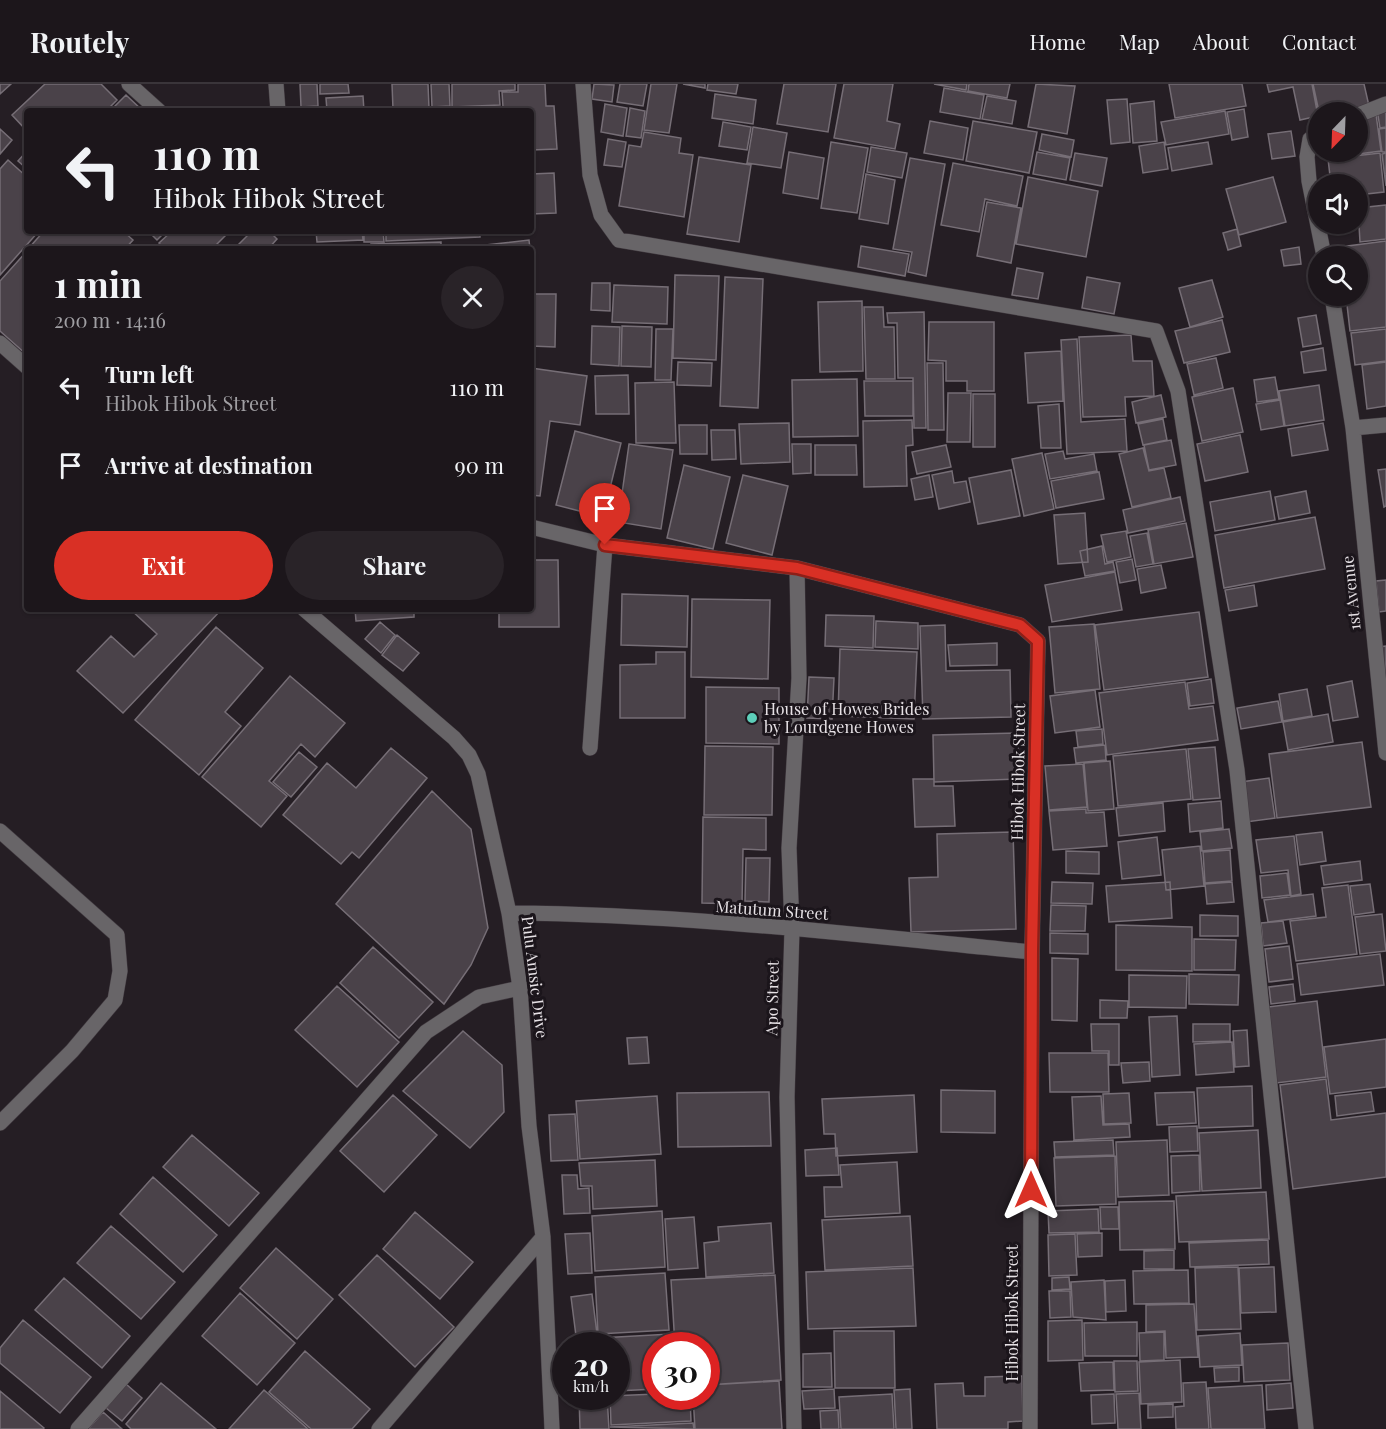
<!DOCTYPE html>
<meta charset="utf-8">
<style>
body{margin:0;font-family:"Playfair Display",serif;background:#292328;color:#f1f3f6;height:100vh;display:flex;flex-direction:column;font-size:22px;white-space:nowrap}
*{box-sizing:border-box;margin:0}
p{font-size:20px;color:#a09fa3}
.icon{flex:none;width:33px;height:33px;fill:none;stroke:currentColor;stroke-width:2;stroke-linecap:round;stroke-linejoin:round}
.map{position:relative;flex:1;overflow:hidden}
.drawer{position:absolute;left:24px;top:162px;width:510px;height:366px;display:flex;flex-direction:column;background:#1c161b;border-radius:6px;box-shadow:0 2px 4px #0004,0 0 0 2px #3a353a}
.drawer>*{flex:none}
.top-card{position:absolute;left:24px;top:24px;width:510px;height:126px;border-radius:6px;box-shadow:0 2px 4px #0004,0 0 0 2px #3a353a;background:#1c161b;color:#f1f3f6;overflow:hidden}
.needle{width:39px;rotate:203deg}
.fabs{position:absolute;left:1308px;top:18px;display:grid;gap:12px}
.fabs a{display:grid;place-items:center;width:60px;height:60px;border-radius:50%;background:#1c161b;box-shadow:0 2px 4px #0004,0 0 0 2px #3a353a;font-size:30px}
.speed{position:absolute;left:552px;top:1248px;display:flex;gap:12px;font-size:30px;font-weight:700;text-align:center}
.speed>*{display:grid;place-content:center;width:78px;height:78px;border-radius:50%;background:#1c161b;box-shadow:0 2px 4px #0004,0 0 0 2px #3a353a;line-height:1}
.speed small{font-size:15px;font-weight:400}
.speed .limit{border:9px solid #d22;background:#fff;color:#111}
.pin{position:absolute;display:grid;place-items:center;width:51px;height:51px;color:#fff;margin:-62px -26px;border-radius:50% 50% 50% 0;rotate:-45deg;box-shadow:0 0 6px #0007}
.pin .icon{rotate:45deg}
.me{position:absolute;width:66px;margin:-33px;rotate:0deg;stroke-linejoin:round;filter:drop-shadow(0 0 4px #0008)}
.turn{display:flex;align-items:center;gap:21px;height:126px;padding:0 30px;font-size:27px}
.turn .icon{width:78px;height:78px;stroke-width:2.5}
.turn b{display:block;font-size:42px;line-height:51px}
.round{display:grid;place-items:center;flex:none;width:63px;height:63px;border-radius:32px;background:#292328}
.overview{display:flex;align-items:center;justify-content:space-between;height:102px;padding:0 30px}
h1{font-size:36px;font-weight:700;line-height:45px}
.action{display:flex;gap:12px;margin-top:auto;padding:12px 30px}
.action a{flex:1;height:69px;border-radius:36px;background:#d93025;color:#fff;font-size:24px;font-weight:700;line-height:69px;text-align:center}
.action a+a{background:#292328;color:#f1f3f6}
ul{padding:0;list-style:none}
li{display:flex;align-items:center;gap:18px;height:78px;padding:0 30px}
li div{flex:1}
li b{display:block;font-size:22px}
li em{font-style:normal}
header{display:flex;align-items:center;gap:36px;box-sizing:border-box;height:84px;padding:0 30px;background:#1c161b;border-bottom:2px solid #3a353a}
header strong{font-size:28px}
nav{display:flex;gap:33px;margin-inline-start:auto;font-size:21px}
.map>svg:first-child{display:block}
</style>
<header>
<strong>Routely</strong>
<nav><a>Home</a><a>Map</a><a>About</a><a>Contact</a></nav>
</header>
<div class="map">
<svg width="1386" height="1345" viewBox="0 0 1386 1345">
<rect width="100%" height="100%" fill="#251e24"/>
<path fill="#4a4249" stroke="#766e76" stroke-width="1.5" d="M0 0H11L0 10Z
M45 0H101L117 16 106 27H27V47L12 31Z
M300 0H317L318 22 301 23Z
M320 0H348L349 9 320 10Z
M392 0H428L429 24 393 25Z
M431 0H449L450 22 432 23Z
M452 0H515V6L499 7 500 21 452 23Z
M518 0H545L546 22H554L557 65 531 66V27H492V24L503 23 502 8H518Z
M594 0 614 1 612 18 592 15Z
M620 0H647L643 22 617 18Z
M651 0H677L669 49 644 46Z
M683 0H705V4Z
M708 0H738L736 10 707 6Z
M784 0H836L828 48 777 40Z
M844 0H893L887 37 900 40 895 65 834 54Z
M934 0H967L966 6Z
M969 0H1010L1007 14 968 7Z
M1036 0 1075 2 1067 50 1028 43Z
M1169 0H1242L1246 22 1175 34Z
M1267 0H1312L1318 32 1300 36 1293 3 1269 8Z
M1313 0H1364L1369 22 1339 28H1319Z
M944 4 984 11 980 35 940 28Z
M715 10 756 16 753 40 712 34Z
M126 11 143 27H110Z
M363 12 364 27H327L326 14Z
M987 12 1016 17 1012 40 982 35Z
M1127 15 1130 58 1111 60 1107 16Z
M1154 17 1157 57 1133 59 1130 20Z
M605 20 627 24 623 52 601 48Z
M488 23V27H447V25Z
M1386 23V43L1380 44 1377 25Z
M323 24V27H305V25Z
M630 24 645 27 641 54 626 52Z
M446 25V27L420 26Z
M1244 25 1248 53 1232 56 1227 28Z
M1225 27 1229 50 1166 61 1161 38Z
M1376 30 1381 67 1335 73 1334 68H1358V37Z
M930 37 968 44 963 76 924 69Z
M973 37 1037 48 1029 89 966 77Z
M723 38 751 43 747 66 719 62Z
M753 43 787 49 781 84 747 79Z
M1386 44V68H1382L1379 45Z
M0 45 12 56 0 70Z
M1291 47 1295 72 1272 75 1268 50Z
M644 48 681 54 679 69 693 71 684 133 619 122 629 61 641 63Z
M1042 50 1074 56 1071 73 1039 66Z
M608 55 626 58 622 83 604 81Z
M831 58 868 64 857 129 821 124Z
M1164 58 1168 85 1143 89 1139 62Z
M1208 58 1212 80 1172 87 1168 64Z
M871 63 907 69 902 94 867 88Z
M27 67V85L18 77Z
M789 68 824 74 818 115 783 109Z
M1037 68 1070 74 1066 96 1033 90Z
M1075 69 1107 74 1102 102 1070 96Z
M1380 69 1384 108 1358 111V100H1331L1328 75Z
M1386 69V102L1382 70Z
M699 73 751 81 739 158 687 150Z
M910 74 945 80 926 192 908 188 912 168 893 165Z
M8 76 27 93V147H39L0 191V85Z
M953 79 1023 92 1017 122 985 115 979 148 941 141Z
M554 89 556 129 531 130V90Z
M866 90 895 96 888 140 859 135Z
M1028 93 1098 107 1086 173 1016 160Z
M1273 93 1286 138 1239 151 1226 105Z
M987 118 1021 124 1011 179 977 172Z
M1386 121V155L1360 158 1358 124Z
M1237 145 1241 162 1228 166 1223 149Z
M44 147H123L133 156 125 165H28Z
M148 147H166L157 156Z
M172 147H230L212 165H165L159 159Z
M252 147H269L277 155 268 165H234Z
M316 147H362L363 156 317 158Z
M364 147H383L384 158H364Z
M386 147H480V153L386 157Z
M485 147H529V148L485 149Z
M529 156 530 165H477V162Z
M1386 157V243L1350 247 1346 212H1358V172H1341L1340 163Z
M441 158V165H371V160Z
M861 162 909 170 905 192 858 183Z
M1299 163 1301 180 1284 182 1281 166Z
M27 167V271L0 247V197Z
M1017 184 1043 189 1038 215 1012 211Z
M675 191 719 192 716 276 673 274Z
M725 193 763 195 758 324 720 322Z
M1087 193 1120 199 1114 230 1082 224Z
M1212 196 1223 233 1190 243 1179 204Z
M592 199H610V227L591 226Z
M614 201 668 203 667 240 612 238Z
M531 210H556L555 263 531 262Z
M862 217 863 287 820 288 818 218Z
M864 223H883L884 243H894L895 295H866Z
M924 228 926 344H914L913 294H898L897 239H888L887 229Z
M1316 231 1321 260 1303 263 1298 234Z
M1222 236 1230 268 1184 279 1175 247Z
M929 238H994V307H967V297H946V277L928 276Z
M592 242 620 243 619 282 591 280Z
M622 242 652 243 651 283 621 282Z
M656 245H673L671 296H655Z
M1386 245V277L1355 281 1351 249Z
M1131 251 1133 277H1152L1154 312 1125 313 1126 332 1083 333 1079 253Z
M1077 255 1081 338 1125 335 1127 367 1067 370 1061 256Z
M1323 264 1326 286 1304 289 1301 268Z
M1061 267 1063 317 1028 319 1025 269Z
M1216 274 1223 304 1194 311 1187 280Z
M678 278 712 279 711 302 677 301Z
M1386 278V322L1367 325 1362 281Z
M927 279H943L944 346H928Z
M531 284 587 292 580 341 550 337 540 412 531 411Z
M628 291 629 330H596L595 292Z
M1275 293 1279 315 1257 318 1254 296Z
M857 295 858 352 793 353 792 296Z
M864 297H913V332H865Z
M674 298 676 359H636L635 299Z
M1319 301 1324 336 1285 342 1279 307Z
M1233 304 1243 348 1202 357 1192 313Z
M948 309H971L970 358H947Z
M973 310H995V363H973Z
M1161 311 1166 333 1136 339 1132 318Z
M1280 316 1284 342 1261 346 1256 320Z
M1059 320 1061 364H1041L1038 322Z
M1163 335 1167 356 1143 361 1138 340Z
M912 336 913 361 906 362 907 402 864 403 863 337Z
M789 339 790 378 741 380 739 340Z
M1323 339 1328 366 1292 372 1288 345Z
M679 341H707V370H680Z
M711 346H735L736 375 712 376Z
M575 347 621 359 603 433 556 421Z
M1240 351 1248 388 1205 397 1197 360Z
M1171 356 1176 381 1149 386 1144 361Z
M629 360 673 366 661 445 618 438Z
M792 360H811V389L793 390Z
M815 361H856L857 391H815Z
M946 361 951 383 917 390 912 368Z
M1143 364 1149 387 1164 384 1171 414 1132 423 1119 370Z
M1063 367 1065 375 1094 370 1097 387 1050 395 1045 370Z
M1042 369 1054 425 1024 432 1012 375Z
M684 381 730 393 713 465 667 454Z
M1386 385V422L1384 423 1378 386Z
M1011 386 1020 432 978 440 969 394Z
M952 387 954 399 966 397 970 418 939 425 932 391Z
M1099 388 1104 415 1056 424 1051 397Z
M743 391 788 402 772 471 726 459Z
M929 391 933 413 915 416 911 395Z
M1270 407 1275 436 1215 447 1210 418Z
M1306 407 1310 429 1279 435 1275 413Z
M1180 413 1185 437 1128 449 1123 426Z
M1085 429 1088 478 1058 480 1054 431Z
M1315 433 1325 485 1224 504 1215 451Z
M1186 439 1193 473 1154 480 1148 446Z
M1126 447 1131 473 1107 478 1101 451Z
M1147 449 1153 480 1136 483 1130 452Z
M1102 462 1105 480 1113 478 1115 487 1085 492 1080 467Z
M1132 475 1136 496 1120 499 1116 478Z
M531 476H558L559 543H499V525H531Z
M1161 481 1166 504 1141 509 1137 485Z
M1115 488 1122 526 1052 538 1045 501Z
M1386 496V527L1379 528 1376 497Z
M1254 501 1257 522 1229 527 1225 506Z
M622 510 688 512 687 563 621 561Z
M692 515 770 516 768 595 691 593Z
M130 525H222L123 629 77 587 111 552 134 573 157 550Z
M355 525H414V533L356 537Z
M1199 528 1208 593 1104 606 1095 541Z
M826 531 874 532 873 564 825 562Z
M876 537 918 539V565L875 563Z
M380 538 395 551 381 569 365 555Z
M1094 540 1100 605 1055 609 1049 543Z
M945 541 946 587 1010 586 1011 633 923 635 920 542Z
M216 543 263 584 225 628 241 642 199 691 135 636Z
M397 551 419 569 403 587 382 571Z
M997 559V581L950 582 948 561Z
M1386 562V614L1379 563Z
M840 565 917 568 914 635 838 632Z
M656 568H685V634H620V581L656 580Z
M290 592 345 639 315 673 301 660 269 697 287 712 261 743 202 693Z
M809 593 834 594 832 635 807 634Z
M1211 595 1214 619 1190 622 1187 599Z
M1352 597 1358 633 1333 637 1327 602Z
M1185 598 1189 625 1213 622 1218 656 1107 671 1099 609Z
M706 603 779 604V660L706 659Z
M1307 605 1312 632 1283 637 1279 610Z
M1095 606 1100 643 1055 649 1050 612Z
M1278 617 1282 638 1241 645 1237 624Z
M1328 630 1333 658 1288 666 1283 638Z
M1102 645 1103 660 1078 663 1076 647Z
M1018 649 1019 695 934 698 933 651Z
M1362 658 1371 723 1277 734 1269 670Z
M1105 661 1106 676 1076 679 1074 664Z
M705 662 773 663 772 731H704Z
M1215 663 1220 714 1193 716 1188 665Z
M391 664 427 694 359 774 352 768 341 780 283 731 327 679 356 704Z
M1186 665 1191 715 1118 722 1113 672Z
M299 668 317 683 291 713 273 698Z
M1110 677 1114 725 1088 727 1084 679Z
M1083 680 1087 723 1049 726 1045 682Z
M1269 694 1275 734 1246 738 1241 698Z
M913 695H934V702H953L955 742 915 743Z
M432 707 471 745 488 844 471 881 444 920 336 820Z
M1221 717 1223 744 1190 748 1188 720Z
M1163 719 1165 747 1119 752 1116 724Z
M1086 725V729L1104 728 1107 762 1053 766 1049 727Z
M703 733 766 734V766L743 765 742 820 702 819Z
M1229 745 1232 764 1202 767 1200 748Z
M1013 748 1016 845 911 848 909 794 938 793 937 750Z
M1322 748 1326 777 1300 781 1296 751Z
M1294 752 1301 810 1291 812 1288 786 1261 789 1256 756Z
M1157 753 1161 791 1122 795 1118 758Z
M1200 762 1204 802 1166 806 1162 766Z
M1230 766 1232 797 1205 799 1203 768Z
M1066 767 1099 768V790L1066 789Z
M746 774H770L769 818 745 817Z
M1360 777 1362 796 1324 801 1321 782Z
M1287 789 1290 811 1262 814 1260 792Z
M1052 798 1093 799 1092 820 1051 819Z
M1170 798 1172 834 1109 838 1106 802Z
M1232 798 1234 818 1207 820 1205 800Z
M1370 800 1374 828 1354 831 1350 802Z
M1348 801 1357 870 1296 877 1290 837 1326 833 1322 804Z
M1313 810 1316 832 1268 838 1264 816Z
M1051 821 1086 822 1085 847H1050Z
M1382 830 1386 867 1360 870 1355 833Z
M1200 831 1238 832V852H1200Z
M1283 837 1287 859 1263 862 1261 839Z
M1116 841 1192 843V887L1116 886Z
M1050 849 1088 850V870L1050 869Z
M1194 855 1236 856 1235 886H1194Z
M1289 862 1293 895 1269 898 1265 865Z
M373 863 433 918 399 954 340 899Z
M1380 870 1384 901 1301 911 1297 880Z
M1052 874 1078 875 1077 937 1052 936Z
M1189 890 1239 891 1238 921 1189 920Z
M1129 891 1187 892 1186 924 1129 923Z
M1293 900 1295 917 1271 920 1269 903Z
M337 902 399 958 357 1003 295 946Z
M1100 916 1128 917 1127 934H1100Z
M1317 917 1326 993 1276 999 1267 923Z
M1177 932 1180 991 1152 993 1149 933Z
M1091 940H1119V981H1109V967H1092Z
M1193 940H1230V957L1193 958Z
M1247 946 1249 982 1235 983 1233 947Z
M463 947 502 981 504 1028 470 1064 403 1007Z
M647 953 649 979 629 980 627 954Z
M1386 955V1003L1330 1010 1324 963Z
M1232 958 1234 988 1196 991 1194 960Z
M1049 969H1108L1109 1008H1050Z
M1149 978 1150 997 1123 999 1121 979Z
M1326 995 1331 1036 1386 1029V1093L1293 1105 1280 1001Z
M1252 1002 1253 1042 1199 1044 1197 1004Z
M941 1006 995 1007V1049L941 1048Z
M769 1008 771 1062 678 1063 677 1009Z
M1194 1008 1196 1039 1157 1041 1155 1009Z
M1371 1008 1374 1027 1337 1032 1335 1012Z
M1129 1009 1131 1039 1104 1040 1103 1010Z
M393 1011 437 1051 384 1108 340 1067Z
M914 1011 917 1068 836 1072 835 1050H824L822 1015Z
M657 1012 661 1070 580 1075 576 1017Z
M1101 1012 1103 1041 1129 1040 1130 1053 1074 1056 1072 1013Z
M575 1030 578 1076 551 1077 549 1031Z
M1197 1042 1198 1067 1170 1068 1169 1043Z
M1258 1046 1261 1104 1202 1107 1199 1049Z
M192 1051 259 1109 229 1142 163 1083Z
M1113 1056 1114 1071 1055 1073 1054 1058Z
M1167 1056 1169 1111 1118 1113 1116 1058Z
M837 1064 839 1091 806 1092 805 1066Z
M1199 1071 1200 1107 1172 1109 1171 1072Z
M1115 1072 1116 1120 1056 1122 1054 1074Z
M655 1076 657 1122 593 1125 592 1102H581L579 1079Z
M897 1078 900 1129 825 1133 824 1103H842L840 1081Z
M562 1091H577L578 1105 589 1104 590 1129 564 1130Z
M153 1093 217 1151 183 1188 120 1130Z
M1266 1108 1269 1155 1179 1158 1176 1112Z
M1174 1117 1175 1165 1120 1166 1119 1118Z
M1100 1123H1118L1119 1145H1101Z
M1098 1125 1099 1148 1049 1149 1048 1127Z
M662 1127 665 1183 595 1187 592 1132Z
M415 1128 473 1178 440 1215 383 1165Z
M910 1132 913 1182 825 1186 822 1136Z
M694 1133 698 1184 668 1186 665 1135Z
M771 1139 774 1189 706 1193 704 1159 719 1157 718 1143Z
M111 1142 175 1198 141 1235 77 1179Z
M590 1149 592 1189 568 1190 565 1150Z
M1102 1149V1172L1078 1173 1077 1150Z
M1075 1150 1077 1191 1049 1192 1048 1151Z
M1268 1156 1269 1180 1190 1183 1189 1159Z
M276 1164 333 1215 297 1255 240 1204Z
M1174 1166V1185H1144V1167Z
M377 1171 454 1243 415 1283 339 1211Z
M1238 1183 1241 1245 1197 1246 1195 1184Z
M1274 1183 1276 1228 1241 1229 1239 1184Z
M913 1184 916 1242 808 1245 806 1188Z
M1188 1186 1189 1219 1134 1220 1133 1187Z
M665 1189 669 1246 598 1250 595 1193Z
M775 1191 781 1296 706 1301V1262H675L671 1196Z
M1069 1193 1070 1205 1052 1206V1194Z
M64 1194 130 1252 102 1284 35 1226Z
M1104 1196 1106 1236 1073 1233 1071 1198Z
M1125 1196 1126 1227 1106 1228 1105 1197Z
M1049 1207H1070L1071 1233 1050 1234Z
M240 1209 295 1259 257 1301 202 1252Z
M592 1210 597 1250 576 1252 571 1213Z
M1194 1220 1198 1273 1166 1274 1165 1247 1146 1248V1221Z
M23 1236 91 1293 60 1329 0 1279V1264Z
M1082 1236 1083 1276 1048 1277V1237Z
M1137 1238V1272H1085L1084 1239Z
M834 1247H894L895 1304H835Z
M1164 1248V1276L1140 1277 1139 1249Z
M1240 1249 1242 1281 1200 1283 1198 1252Z
M671 1250 672 1262H656V1305L616 1307V1262H582L581 1255Z
M1288 1259 1290 1296 1244 1298 1242 1261Z
M305 1267 370 1325 352 1345H311L269 1308Z
M831 1269 832 1303H803V1270Z
M1180 1276 1182 1318 1141 1320 1139 1278Z
M1114 1277H1137L1138 1307 1115 1308Z
M1113 1278 1114 1306 1081 1307 1079 1279Z
M1239 1283V1297L1215 1298 1214 1284Z
M1022 1292 1023 1337 1008 1338V1345H937L935 1300 963 1299 964 1312H985V1293Z
M779 1297 782 1345H695L693 1312H706V1301Z
M1206 1298 1209 1345H1176L1175 1323 1184 1322 1183 1299Z
M161 1299 216 1345H131L126 1340Z
M1291 1299 1293 1324 1267 1326 1266 1301Z
M126 1300 142 1314 122 1337 106 1324Z
M1262 1301 1265 1345H1211L1208 1304Z
M834 1305 835 1324 804 1325 802 1307Z
M910 1305 912 1345H896L894 1306Z
M264 1306 308 1345H229Z
M0 1307 44 1344 43 1345H0Z
M1139 1309 1141 1345H1118L1116 1310Z
M656 1310V1312H690L691 1337 611 1341 610 1312Z
M892 1310 894 1345H841L839 1313Z
M1114 1310 1115 1339 1092 1340 1091 1311Z
M579 1312H607L609 1345H580Z
M1173 1320V1333L1148 1334V1321Z
M838 1326 839 1345H821L820 1327Z
M103 1328 122 1345H88Z
M693 1339 694 1345 610 1343Z"/>
<g fill="none" stroke-linecap="round" stroke-linejoin="round">
<defs>
<path id="street" d="M129 0 159 27
M276 0 278 27
M583 0 590 91 601 131 619 156 1156 247 1178 307 1237 686 1306 1345
M1358 31 1386 20
M1318 50 1310 55 1307 73 1309 97 1324 172
M1332 212 1353 344 1386 669
M0 259 27 283
M1353 344 1386 341
M531 443 605 461 797 484 1020 541 1038 557 1032 868 1030 1345
M304 525 454 654 469 671 478 690 509 829 520 904 529 1042 543 1153 552 1345
M590 664 605 461
M0 747 117 851 120 887 115 916 72 967 0 1039
M509 829C683 830 858 851 1032 868
M78 1345 426 948 479 913 520 904
M379 1345 543 1153
M794 1345 787 1013 792 845 789 764 799 594 797 484"/>
</defs>
<use href="#street" stroke="#40393f" stroke-width="16"/>
<use href="#street" stroke="#686568" stroke-width="15"/>
</g>
<g fill="none" stroke-linecap="round" stroke-linejoin="round">
<defs>
<path id="route" d="M605 461 797 484 1020 541 1038 557 1032 868 1031 1106"/>
</defs>
<use href="#route" stroke="#8d1f18" stroke-width="15"/>
<use href="#route" stroke="#d93025" stroke-width="10"/>
</g>
<circle fill="#5dceb9" stroke="#1b151b" stroke-width="2" cx="752" cy="634" r="6"/>
<g text-anchor="middle" stroke-width="6" stroke-linejoin="round" paint-order="stroke">
<g font-size="16" fill="#e6e1e5" stroke="#1b151b">
<text transform="translate(1351 509) rotate(-96)" y="6">1st Avenue</text>
<text transform="translate(1018 688) rotate(-89)" y="6">Hibok Hibok Street</text>
<text transform="translate(772 826) rotate(4)" y="6">Matutum Street</text>
<text transform="translate(535 893) rotate(83)" y="6">Pulu Amsic Drive</text>
<text transform="translate(772 914) rotate(-89)" y="6">Apo Street</text>
<text transform="translate(1012 1229) rotate(-90)" y="6">Hibok Hibok Street</text>
</g>
<g font-size="16" fill="#e6e1e5" stroke="#1b151b" text-anchor="start">
<text x="764" y="631">House of Howes Brides<tspan x="764" dy="18">by Lourdgene Howes</tspan></text>
</g>
</g>
</svg>
<div class="fabs">
<a><svg class="needle" viewBox="-14 -14 28 28"><path d="M0-13l5 13h-10z" fill="#e53935"/><path d="M0 13l5-13h-10z" fill="#a09fa3"/></svg></a>
<a><svg class="icon" aria-label="sound" viewBox="0 0 24 24"><path d="M4 9h4l5-4v14l-5-4H4zM17 9q2 3 0 6"/></svg></a>
<a><svg class="icon" aria-label="search" viewBox="0 0 24 24"><circle cx="10" cy="10" r="6"/><path d="M15 15l6 6"/></svg></a>
</div>
<div class="speed"><div>20<small>km/h</small></div><div class="limit">30</div></div>
<div class="pin" style="left:605px;top:461px;background:#d93025"><svg class="icon" aria-label="arrive" viewBox="0 0 24 24"><path d="M6 21V4h12l-3 4 3 4H6"/></svg></div>
<svg class="me" style="left:1031px;top:1106px" viewBox="-20 -20 40 40"><path d="M0-17L14 15 0 8-14 15z" fill="#d93025" stroke="#fff" stroke-width="4"/></svg>
<div class="top-card">
<div class="turn"><svg class="icon" aria-label="left" viewBox="0 0 24 24"><path d="M17 20v-9H6M10 6l-5 5 5 5"/></svg><div><b>110 m</b>Hibok Hibok Street</div></div>
</div>
<section class="drawer">
<div class="overview"><div><h1>1 min</h1><p>200 m · 14:16</p></div><a class="round"><svg class="icon" aria-label="close" viewBox="0 0 24 24"><path d="M6 6l12 12M18 6L6 18"/></svg></a></div>
<ul>
<li><svg class="icon" aria-label="left" viewBox="0 0 24 24"><path d="M17 20v-9H6M10 6l-5 5 5 5"/></svg><div><b>Turn left</b><p>Hibok Hibok Street</p></div><em>110 m</em></li>
<li><svg class="icon" aria-label="arrive" viewBox="0 0 24 24"><path d="M6 21V4h12l-3 4 3 4H6"/></svg><div><b>Arrive at destination</b></div><em>90 m</em></li>
</ul>
<div class="action"><a>Exit</a><a>Share</a></div>
</section>
</div>
